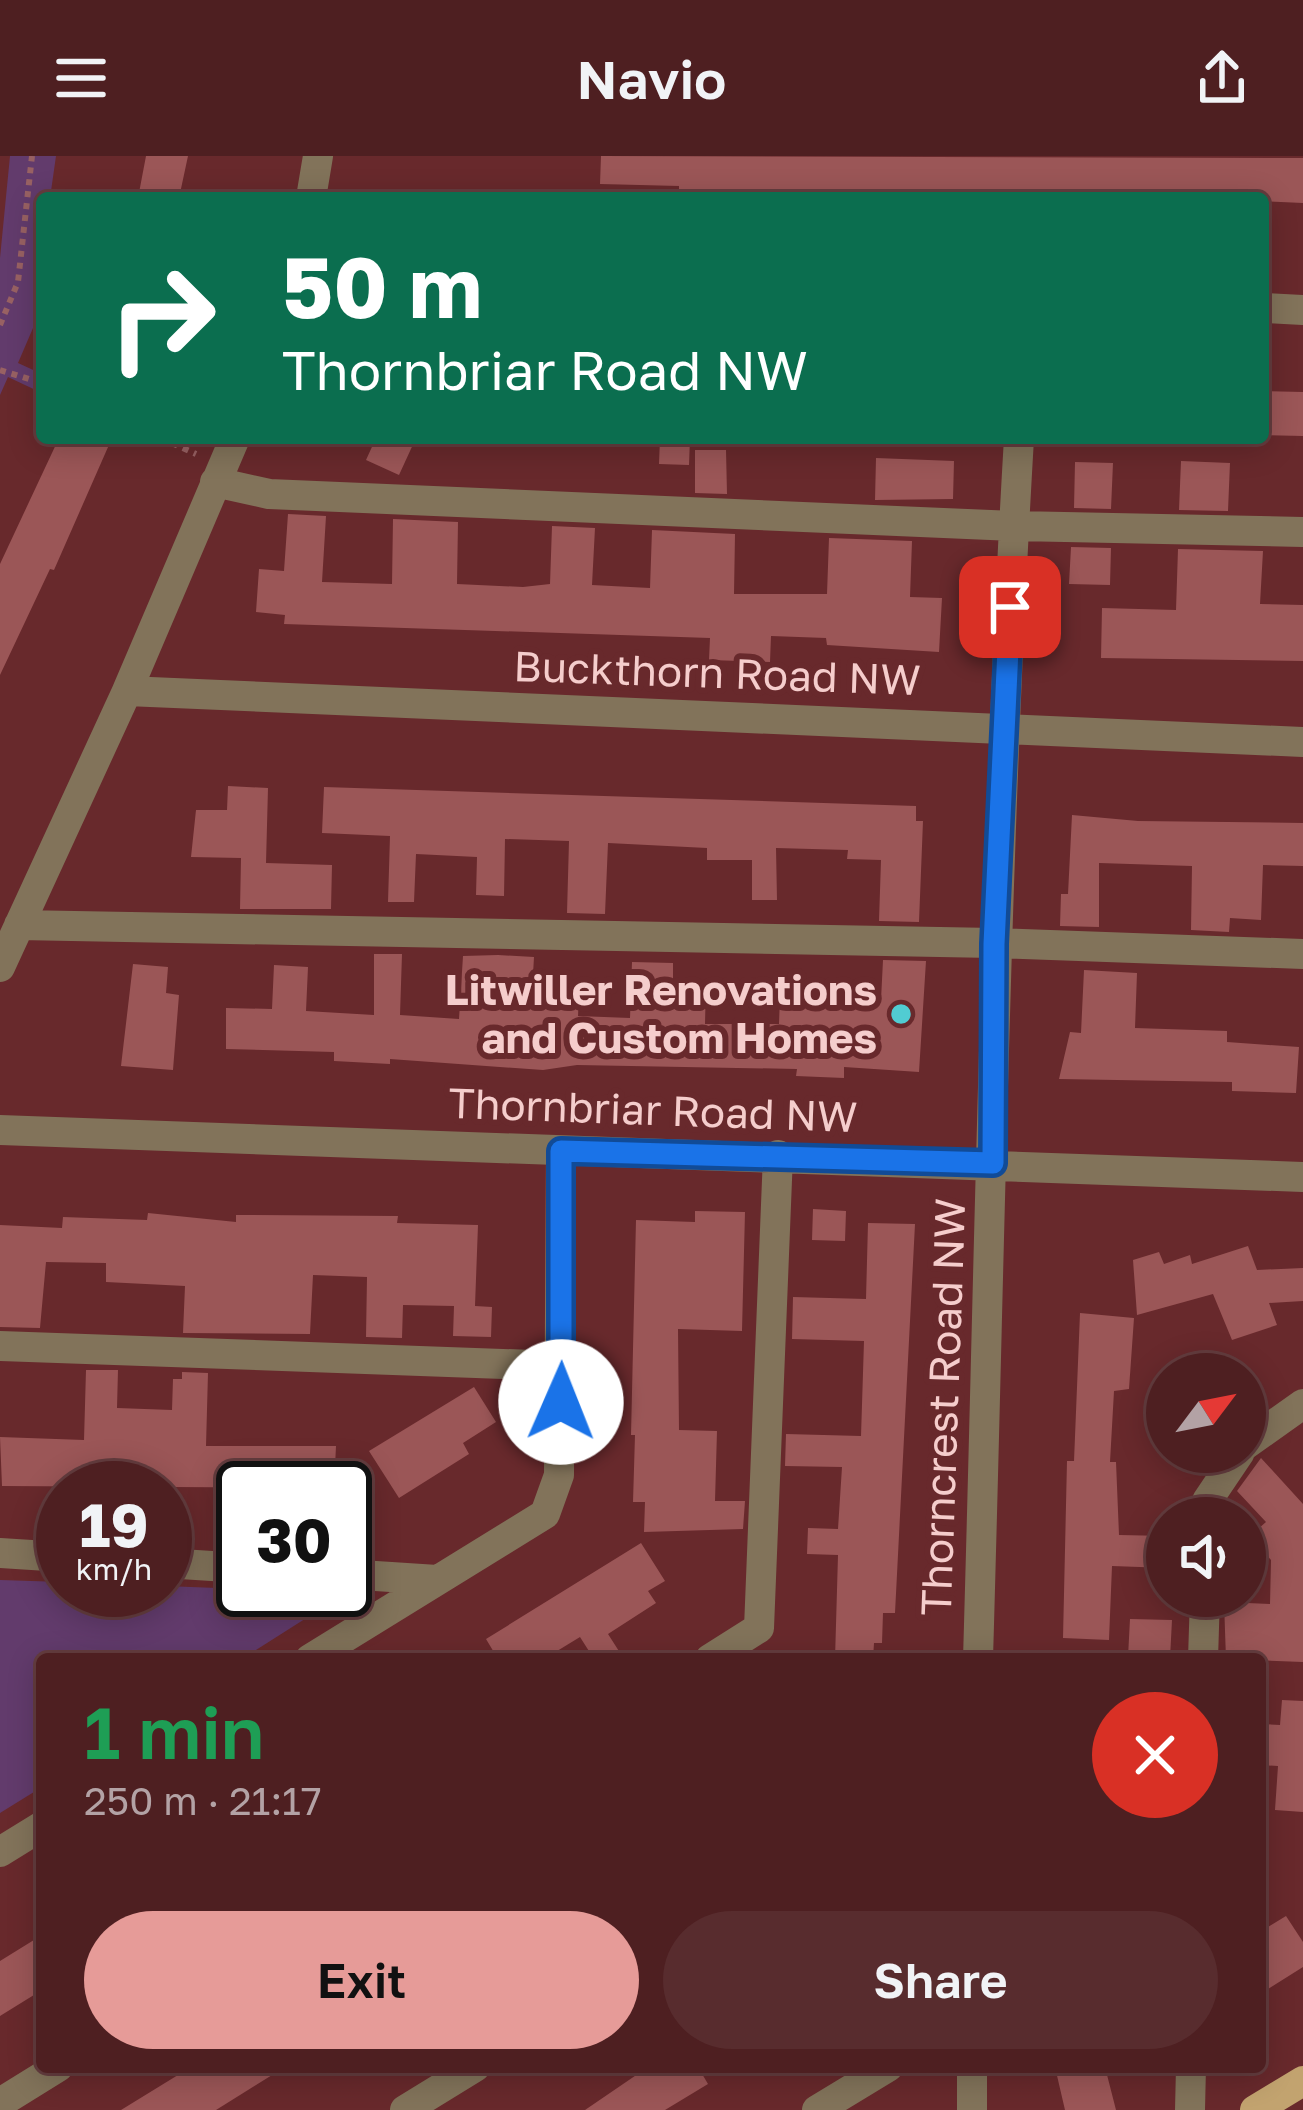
<!DOCTYPE html>
<meta charset="utf-8">
<style>
body{margin:0;font-family:"Golos Text",sans-serif;background:#582c2e;color:#f1f3f6;height:100vh;display:flex;flex-direction:column;font-size:45px;white-space:nowrap}
*{box-sizing:border-box;margin:0}
p{font-size:39px;color:#b3a2a5}
.icon{flex:none;width:66px;height:66px;fill:none;stroke:currentColor;stroke-width:2;stroke-linecap:round;stroke-linejoin:round}
.map{position:relative;flex:1;overflow:hidden}
.side{position:absolute;left:36px;top:1497px;width:1230px;height:420px;display:flex;flex-direction:column;background:#4e1f21;border-radius:12px;box-shadow:0 6px 30px #0003,0 0 0 3px #653d3f}
.side>*{flex:none}
.hud{position:absolute;left:36px;top:36px;width:1233px;height:252px;border-radius:12px;box-shadow:0 6px 30px #0003,0 0 0 3px #653d3f;background:#0b6e4f;color:#fff;overflow:hidden}
.needle{width:78px;rotate:58deg}
.controls{position:absolute;left:1146px;top:1197px;display:grid;gap:24px}
.controls a{display:grid;place-items:center;width:120px;height:120px;border-radius:50%;background:#4e1f21;box-shadow:0 6px 30px #0003,0 0 0 3px #653d3f;font-size:60px}
.speed{position:absolute;left:36px;top:1305px;display:flex;gap:24px;font-size:60px;font-weight:700;text-align:center}
.speed>*{display:grid;place-content:center;width:156px;height:156px;border-radius:50%;background:#4e1f21;box-shadow:0 6px 30px #0003,0 0 0 3px #653d3f;line-height:1}
.speed small{font-size:30px;font-weight:400}
.speed .limit{border:6px solid #111;border-radius:18px;background:#fff;color:#111}
.pin{position:absolute;display:grid;place-items:center;width:102px;height:102px;color:#fff;margin:-51px;border-radius:24px;box-shadow:0 6px 18px #0006}
.me{position:absolute;width:132px;margin:-66px;rotate:1deg;stroke-linejoin:round;filter:drop-shadow(0 0 9px #0008)}
.turn{display:flex;align-items:center;gap:42px;height:252px;padding:0 48px;font-size:54px}
.turn .icon{width:156px;height:156px;stroke-width:2.5}
.turn b{display:block;font-size:84px;line-height:102px}
.round{display:grid;place-items:center;flex:none;width:126px;height:126px;border-radius:63px;background:#582c2e}
.overview{display:flex;align-items:center;justify-content:space-between;height:204px;padding:0 48px}
h1{font-size:72px;font-weight:600;line-height:90px;color:#1e9e55}
.cta{display:flex;gap:24px;margin-top:auto;padding:24px 48px}
.cta a{flex:1;height:138px;border-radius:72px;background:#e69b98;color:#111;font-size:48px;font-weight:600;line-height:138px;text-align:center}
.cta a+a{background:#582c2e;color:#f1f3f6}
header{display:flex;justify-content:space-between;align-items:center;height:156px;padding:0 48px;background:#4e1f21;font-size:54px;font-weight:600}
.map>svg:first-child{display:block}
</style>
<header><svg class="icon" aria-label="menu" viewBox="0 0 24 24"><path d="M4 6h16M4 12h16M4 18h16"/></svg>Navio<svg class="icon" aria-label="share" viewBox="0 0 24 24"><path d="M12 15V3M7 8l5-5 5 5M5 13v7h14v-7"/></svg></header>
<div class="map">
<svg width="1303" height="1954" viewBox="0 0 1303 1954">
<rect width="100%" height="100%" fill="#68292c"/>
<path fill="#623b6c" d="M10 0H56L50 42H42L36 130 42 134V151L18 207 42 218V237L8 221 0 239V102Z
M0 1424 63 1426V1434H165V1430L318 1436 319 1454 242 1503H42V1631L0 1657Z"/>
<path fill="#9b5657" d="M146 0H188L179 42H138Z
M601 0 1303 2V47L1103 38 679 35V30L600 28Z
M1263 235 1303 236V280L1263 279Z
M59 282H112L54 414 50 413 0 519V408Z
M376 282H416L399 319 366 304Z
M660 282H690L689 309 659 308Z
M695 294H726L727 338 695 337Z
M876 302 954 305 953 343 875 344Z
M1181 305 1230 307 1228 355 1179 354Z
M1075 306 1113 307 1111 353 1074 352Z
M288 358 326 360 322 426 392 428 393 363 458 366 457 428 523 431 550 428 552 370 595 372 592 429 650 432 652 374 735 378 734 438H827L829 382 912 385 910 441 942 442 939 496 827 489 826 482 771 480 770 506 709 504 710 482 284 468 285 459 256 456 259 413 284 415Z
M1071 391 1111 392 1110 429 1069 428Z
M1178 393 1263 395 1260 448 1303 449V505L1101 502 1102 452 1176 454Z
M228 630 268 632 266 707 332 709 331 753H240L241 702 191 701 196 654H227Z
M324 631 916 650V665H923L919 766 879 765 881 704 847 703 848 694 776 692 777 744H752V704H707V692L608 687 605 758 567 757 569 685 505 683 504 740 476 739 477 701 416 698 414 746H388L390 680 322 677Z
M1072 659 1138 665 1303 667V710L1263 709 1261 764 1230 762 1229 776 1191 774 1192 710 1099 707V771L1060 770 1061 738H1068Z
M374 798H402L400 859 459 863 463 800 498 799 534 801 532 836 579 838 578 860 630 862 632 806 673 807V825L706 826 705 868H779L780 840 881 844 883 804 926 805 919 916 844 911V922L796 920 797 913 577 909 543 914 390 903V908L334 905V896L226 893V852L272 853 274 809 308 811 306 855 374 859Z
M133 808 168 811 166 837 179 839 173 914 121 910Z
M1084 814 1137 817 1135 872 1227 875V886L1299 891 1296 937 1232 935V926L1059 923 1070 876 1081 877Z
M813 1053 846 1055 845 1085 812 1084Z
M695 1055 745 1056 742 1175 678 1173 679 1274 717 1275 715 1345H745L743 1373 644 1376 645 1346H633L635 1279H631L636 1064 695 1066Z
M148 1057 236 1066V1059L398 1060 397 1067 478 1069 475 1150 492 1151 491 1181 453 1180 454 1150 403 1149 402 1182 366 1181 367 1121 313 1119 310 1178 183 1177 185 1130 106 1126V1107L46 1106 40 1172 0 1171V1069L62 1072 63 1061 147 1064Z
M868 1067 915 1068 895 1457H883L882 1487H874L873 1503H835L838 1399 807 1398 808 1372 838 1373 842 1311 785 1310 786 1278 861 1280 864 1185 792 1183 793 1141 866 1143Z
M1248 1090 1257 1114 1303 1112V1145L1269 1147 1277 1169 1232 1184 1213 1138 1137 1159 1133 1104 1159 1096 1164 1108 1190 1099 1192 1108Z
M1080 1157 1134 1162 1129 1233 1114 1235 1110 1306H1116L1119 1379 1167 1380V1412L1112 1410 1109 1484 1063 1482 1067 1305H1074Z
M86 1214H118L117 1252 172 1254 173 1223H182V1216L208 1217 206 1290H336L334 1332 2 1330 0 1281 84 1284Z
M474 1231 496 1266 463 1287 469 1298 399 1342 369 1295Z
M1261 1302 1303 1348V1506L1226 1503 1224 1446 1270 1448 1271 1404 1250 1380 1266 1366 1237 1335Z
M641 1387 665 1425 648 1435 656 1447 608 1478 624 1503H594L580 1481 544 1503H498L486 1483Z
M1130 1463 1172 1464 1170 1502 1128 1501Z
M1282 1544 1303 1545V1656L1275 1654 1278 1610 1260 1609 1261 1568 1280 1569Z
M1286 1760 1303 1786V1811L1260 1838V1776Z
M42 1779V1834L0 1860V1805Z
M191 1911H285L216 1954H121Z
M648 1911H698L708 1928 665 1954H585Z
M1055 1911H1105L1116 1954H1065Z"/>
<g fill="none" stroke-linecap="round" stroke-linejoin="round">
<path stroke="#986163" stroke-width="6" stroke-dasharray="6 6" stroke-linecap="butt" d="M0 169 18 126 32 0
M0 214 42 227
M161 282 196 298"/>
<path stroke="#82735a" stroke-width="30" d="M311 42 318 0
M1263 152 1303 154
M215 326 269 338 1014 370 1303 376
M127 535 1303 586
M19 769 994 787 1303 798
M0 811 127 535 235 282
M0 974 1303 1021
M0 1190 562 1210
M1245 1289 1303 1248
M1207 1362V1345L1240 1296
M0 1397 63 1401
M165 1407 243 1412
M345 1418 437 1424
M310 1503 545 1358 559 1319 561 995
M710 1503 759 1472 778 999
M978 1503C990 1096 995 689 1019 282
M1203 1503 1205 1440
M0 1696 42 1670
M0 1947 58 1911
M405 1954 475 1911
M817 1954 888 1911
M972 1954V1911
M1190 1954 1191 1911"/>
<path stroke="#c2a36f" stroke-width="30" d="M1255 1954 1303 1925"/>
</g>
<g fill="none" stroke-linecap="round" stroke-linejoin="round">
<defs>
<path id="route" d="M561 1246V995L993 1007 994 788 1010 451"/>
</defs>
<use href="#route" stroke="#114b97" stroke-width="30"/>
<use href="#route" stroke="#1a73e8" stroke-width="21"/>
</g>
<circle fill="#51ccd2" stroke="#68292c" stroke-width="4.5" cx="901" cy="858" r="12"/>
<g text-anchor="middle" stroke-width="12" stroke-linejoin="round" paint-order="stroke">
<g font-size="42" fill="#f5cdcc" stroke="#68292c">
<text transform="translate(717 517) rotate(2)" y="15">Buckthorn Road NW</text>
<text transform="translate(653 954) rotate(2)" y="15">Thornbriar Road NW</text>
<text transform="translate(943 1251) rotate(-88)" y="15">Thorncrest Road NW</text>
</g>
<g font-size="42" font-weight="bold" fill="#f5cdcc" stroke="#68292c" text-anchor="end">
<text x="877" y="849">Litwiller Renovations<tspan x="877" dy="48">and Custom Homes</tspan></text>
</g>
</g>
</svg>
<div class="controls">
<a><svg class="needle" viewBox="-14 -14 28 28"><path d="M0-13l5 13h-10z" fill="#e53935"/><path d="M0 13l5-13h-10z" fill="#b3a2a5"/></svg></a>
<a><svg class="icon" aria-label="sound" viewBox="0 0 24 24"><path d="M4 9h4l5-4v14l-5-4H4zM17 9q2 3 0 6"/></svg></a>
</div>
<div class="speed"><div>19<small>km/h</small></div><div class="limit">30</div></div>
<div class="pin" style="left:1010px;top:451px;background:#d93025"><svg class="icon" aria-label="arrive" viewBox="0 0 24 24"><path d="M6 21V4h12l-3 4 3 4H6"/></svg></div>
<svg class="me" style="left:561px;top:1246px" viewBox="-20 -20 40 40"><circle r="19" fill="#fff"/><path d="M0-13L10 11 0 6-10 11z" fill="#1a73e8"/></svg>
<div class="hud">
<div class="turn"><svg class="icon" aria-label="right" viewBox="0 0 24 24"><path d="M7 20v-9h11M14 6l5 5-5 5"/></svg><div><b>50 m</b>Thornbriar Road NW</div></div>
</div>
<section class="side">
<div class="overview"><div><h1>1 min</h1><p>250 m · 21:17</p></div><a class="round" style="background:#d93025;color:#fff"><svg class="icon" aria-label="close" viewBox="0 0 24 24"><path d="M6 6l12 12M18 6L6 18"/></svg></a></div>
<div class="cta"><a>Exit</a><a>Share</a></div>
</section>
</div>
